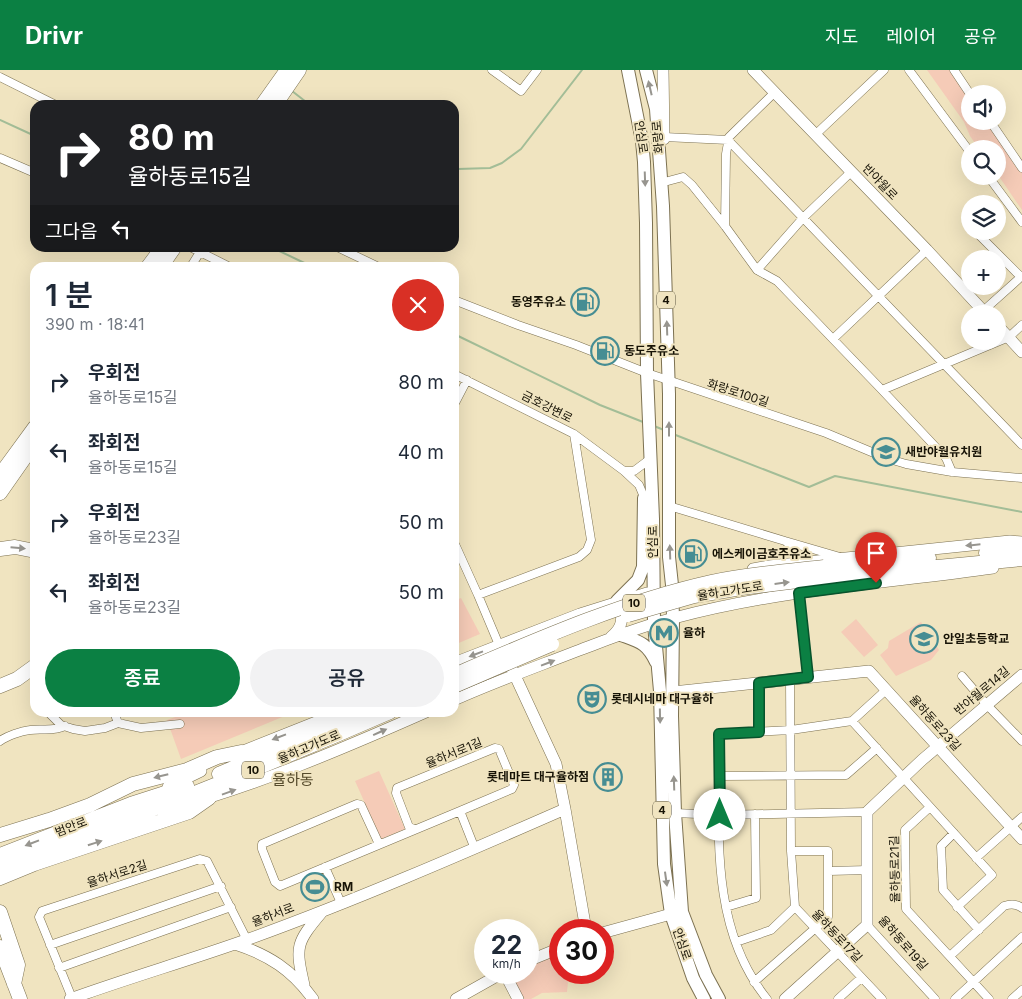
<!DOCTYPE html>
<html lang="ko">
<meta charset="utf-8">
<style>
body{margin:0;font-family:Inter,"Noto Sans KR",sans-serif;background:#f2f2f3;color:#1f2937;height:100vh;display:flex;flex-direction:column;font-size:19px;white-space:nowrap}
*{box-sizing:border-box;margin:0}
p{font-size:16px;color:#747a83}
.icon{flex:none;width:28px;height:28px;fill:none;stroke:currentColor;stroke-width:2;stroke-linecap:round;stroke-linejoin:round}
.map{position:relative;flex:1;overflow:hidden}
.side{position:absolute;left:30px;top:192px;width:429px;height:455px;display:flex;flex-direction:column;background:#fff;border-radius:15px;box-shadow:0 5px 20px #0002}
.side>*{flex:none}
.hud{position:absolute;left:30px;top:30px;width:429px;height:152px;border-radius:15px;box-shadow:0 5px 20px #0002;background:#202124;color:#fff;overflow:hidden}
.fabs{position:absolute;left:961px;top:15px;display:grid;gap:10px}
.fabs a{display:grid;place-items:center;width:45px;height:45px;border-radius:50%;background:#fff;box-shadow:0 5px 20px #0002;font-size:25px}
.speed{position:absolute;left:474px;top:849px;display:flex;gap:10px;font-size:25px;font-weight:700;text-align:center}
.speed>*{display:grid;place-content:center;width:65px;height:65px;border-radius:50%;background:#fff;box-shadow:0 5px 20px #0002;line-height:1}
.speed small{font-size:12px;font-weight:400}
.speed .limit{border:8px solid #d22;background:#fff;color:#111}
.pin{position:absolute;display:grid;place-items:center;width:42px;height:42px;color:#fff;margin:-51px -21px;border-radius:50% 50% 50% 0;rotate:-45deg;box-shadow:0 0 5px #0007}
.pin .icon{rotate:45deg}
.me{position:absolute;width:55px;margin:-28px;rotate:0deg;stroke-linejoin:round;filter:drop-shadow(0 0 4px #0008)}
.turn{display:flex;align-items:center;gap:18px;height:105px;padding:0 15px;font-size:22px}
.turn .icon{width:65px;height:65px;stroke-width:2.5}
.turn b{display:block;font-size:35px;line-height:42px}
.then{display:flex;align-items:center;height:48px;padding:0 15px;background:#0003;gap:10px;font-size:19px}
.round{display:grid;place-items:center;flex:none;width:52px;height:52px;border-radius:26px;background:#f2f2f3}
.overview{display:flex;align-items:center;justify-content:space-between;height:85px;padding:0 15px}
h1{font-size:30px;font-weight:600;line-height:38px}
.cta{display:flex;gap:10px;margin-top:auto;padding:10px 15px}
.cta a{flex:1;height:58px;border-radius:30px;background:#0b8043;color:#fff;font-size:20px;font-weight:600;line-height:58px;text-align:center}
.cta a+a{background:#f2f2f3;color:#1f2937}
ul{padding:0;list-style:none}
li{display:flex;align-items:center;gap:15px;height:70px;padding:0 15px}
li div{flex:1}
li b{display:block;font-size:19px}
li em{font-style:normal}
header{display:flex;align-items:center;gap:30px;box-sizing:border-box;height:70px;padding:0 25px;background:#0b8043;color:#fff}
header strong{font-size:24px}
nav{display:flex;gap:28px;margin-inline-start:auto;font-size:18px}
.map>svg:first-child{display:block}
</style>
<header>
<strong>Drivr</strong>
<nav><a>지도</a><a>레이어</a><a>공유</a></nav>
</header>
<div class="map">
<svg width="1022" height="929" viewBox="0 0 1022 929">
<rect width="100%" height="100%" fill="#f0e4c0"/>
<path fill="#f5cbb7" d="M927 0H952L970 26V51H987L1022 101V140L998 105V79H979L970 66 964 52Z
M461 528 480 564 454 575V531Z
M856 549 878 575 864 587 841 562Z
M921 552 939 580 931 590 896 606 880 585 888 578 889 571Z
M186 643H292L181 689 167 650Z
M379 701 405 759 381 769 355 711Z
M560 878V902L572 903 568 912 567 922 542 923 531 929H518L504 903 528 902V891Z"/>
<g fill="none" stroke-linecap="round" stroke-linejoin="round">
<path stroke="#a3bd97" stroke-width="2" d="M292 21 310 35
M0 50 35 66
M454 97 458 99 490 98 502 93 521 79 582 0
M273 178 315 198
M454 264 600 335 643 352
M654 356 664 360
M673 364 809 417 835 406 1022 442"/>
<defs>
<path id="street" d="M492 0 521 21 537 0
M909 0 970 82
M954 0 970 24
M0 7 56 35
M990 51 1022 98
M815 65 884 0
M664 67 728 70 1022 375
M0 88 35 103
M988 106 1022 152
M668 111 683 107 692 115 725 156 757 200 777 211 882 320 1009 267 1022 255
M725 156 726 84 729 67 774 23
M975 161 1021 207
M192 178 232 198
M339 178 381 198
M190 198 200 182
M757 200 803 148 851 102
M454 230 518 255 576 275 647 303 826 363 886 388 906 394 952 402 1022 408
M983 241 1022 206
M833 269 927 180
M454 304 574 364 624 401
M882 320 946 388 952 402
M454 335 467 310
M644 427 639 415 624 401H634L650 389
M669 436 785 471
M454 472 478 525 499 575
M793 493 795 489V479L785 471 840 487
M799 523 808 607
M478 525 579 487 587 480 591 470 574 364
M962 606 987 635 1022 671
M790 609 791 781 795 837 882 929
M759 613V662
M48 642 61 655 73 659 85 661 105 658 118 653 141 658 180 654
M114 642 118 653
M852 651 992 805 957 837
M0 671C7 666 21 661 30 660 42 658 53 662 65 656
M719 706 846 705 877 678
M930 737 905 760 906 839 989 929
M675 743 720 745 867 742
M415 759 409 757 396 723 397 718 495 678 499 679 514 715 512 719 460 741 475 779
M954 763 941 776 943 820 979 860
M379 774 361 735 357 734 262 774V779L275 812 280 816 460 741
M976 788 1022 747
M325 797 341 833
M829 801 868 800
M726 837 756 828 755 744
M867 855 935 929
M736 872 771 860 795 837
M50 875 221 816
M950 886 1004 836C1010 834 1017 834 1022 838
M59 898 231 837
M754 912 828 847V781H791
M72 928 39 847 42 841 200 789 207 791 247 870
M767 929C707 855 720 753 719 664L791 660 852 651 886 620
M838 929 861 908
M955 929 1022 867
M1012 929 1022 920"/>
<path id="secondary" d="M663 0 664 69
M753 0 927 180 986 244
M998 256 1022 282
M753 499 769 496 1010 471 1022 472
M611 567C623 557 624 548 618 534
M454 593 580 544 647 523
M512 599 556 694 565 739
M673 622 869 601 1022 769
M454 630C494 612 536 597 577 581 609 569 641 556 674 548 778 520 887 513 993 498
M233 685 341 642
M168 717 201 701
M162 741C253 717 340 680 426 642
M602 863 671 844
M235 874C269 885 292 900 313 929
M528 891 560 878
M504 902 518 929
M304 915C295 876 296 873 322 842
M70 929C128 908 187 891 246 870 354 831 460 785 565 739L586 860
M456 929 504 902
M785 929 867 855V742L922 690 1022 605"/>
<path id="primary" d="M628 0 642 71 644 92 646 153 647 303 653 449 654 554 660 621 664 794 671 844 693 908 704 929
M646 0 656 39 663 136 669 324V487L672 515 673 548 672 646 675 743 682 842 706 905 719 929
M617 531 638 510 643 497 644 428
M621 565C640 572 647 573 656 592"/>
<path id="highway" d="M262 35 287 0
M275 35 299 0
M147 198 162 178
M160 198 174 178
M0 405 35 357
M0 423 35 373
M0 479 15 477 35 481
M986 483 1022 478
M824 497 929 488
M822 508 1022 489
M0 616 17 609 35 596
M219 704 364 642
M0 765 49 750 90 735 133 714 187 700 217 687 241 682
M0 785 131 734 187 716
M0 796C132 749 262 698 390 642
M0 808 34 794 189 742 209 728
M0 842 18 895 14 914
M0 877 20 929"/>
</defs>
<use href="#street" stroke="#7c7151" stroke-width="9"/>
<use href="#secondary" stroke="#7c7151" stroke-width="12"/>
<use href="#primary" stroke="#7c7151" stroke-width="14"/>
<use href="#highway" stroke="#7c7151" stroke-width="15"/>
<use href="#street" stroke="#fff" stroke-width="8"/>
<use href="#secondary" stroke="#fff" stroke-width="11"/>
<use href="#primary" stroke="#fff" stroke-width="12"/>
<use href="#highway" stroke="#fff" stroke-width="14"/>
<defs>
<path id="highway-bridge" d="M628 545 694 526 741 518 822 508
M454 605C538 569 622 532 711 512 748 504 787 501 824 497
M454 616 552 574"/>
</defs>
<use href="#highway-bridge" stroke="#7c7151" stroke-width="15" stroke-linecap="butt"/>
<use href="#highway-bridge" stroke="#fff" stroke-width="14"/>
</g>
<defs><path id="oneway-solid" d="M-6-.8H1V-3.2L6.5 0L1 3.2V.8H-6Z" transform="scale(1.25)"/></defs>
<g fill="#97958f">
<use href="#oneway-solid" transform="translate(650 18) rotate(-103)"/>
<use href="#oneway-solid" transform="translate(645 109) rotate(88)"/>
<use href="#oneway-solid" transform="translate(667 258) rotate(-92)"/>
<use href="#oneway-solid" transform="translate(669 359) rotate(-90)"/>
<use href="#oneway-solid" transform="translate(973 475) rotate(174)"/>
<use href="#oneway-solid" transform="translate(18 478) rotate(5)"/>
<use href="#oneway-solid" transform="translate(670 482) rotate(-92)"/>
<use href="#oneway-solid" transform="translate(782 513) rotate(-7)"/>
<use href="#oneway-solid" transform="translate(476 584) rotate(159)"/>
<use href="#oneway-solid" transform="translate(548 593) rotate(-21)"/>
<use href="#oneway-solid" transform="translate(660 646) rotate(89)"/>
<use href="#oneway-solid" transform="translate(380 662) rotate(-24)"/>
<use href="#oneway-solid" transform="translate(279 667) rotate(159)"/>
<use href="#oneway-solid" transform="translate(161 706) rotate(166)"/>
<use href="#oneway-solid" transform="translate(674 713) rotate(-92)"/>
<use href="#oneway-solid" transform="translate(229 722) rotate(-20)"/>
<use href="#oneway-solid" transform="translate(32 773) rotate(159)"/>
<use href="#oneway-solid" transform="translate(95 773) rotate(-18)"/>
<use href="#oneway-solid" transform="translate(666 809) rotate(82)"/>
</g>
<g fill="none" stroke-linecap="round" stroke-linejoin="round">
<defs>
<path id="route" d="M720 745 719 664 759 662V613L808 607 799 523 876 513"/>
</defs>
<use href="#route" stroke="#07532c" stroke-width="12"/>
<use href="#route" stroke="#0b8043" stroke-width="9"/>
</g>
<defs>
<symbol id="fuel-ring" viewBox="-11 -11 22 22"><circle r="9.5" fill="#f0e4c0" stroke="#468d93" stroke-width="1.5"/><path d="M-5.5-6h7V0h2V4h1.3V-2.5L3-4.5l.8-.8L6-3V5H2.5V1h-1V6h-7ZM-4.2-4.7v3.2H.2V-4.7Z" fill="#468d93"/></symbol>
<symbol id="school-ring" viewBox="-11 -11 22 22"><circle r="9.5" fill="#f0e4c0" stroke="#468d93" stroke-width="1.5"/><path d="M0-5L7-2L0 1L-7-2ZM-4 1L0 2.5L4 1V4Q0 6-4 4Z" fill="#468d93"/></symbol>
<symbol id="metro-ring" viewBox="-11 -11 22 22"><circle r="9.5" fill="#f0e4c0" stroke="#468d93" stroke-width="1.5"/><path d="M-5.5 5V-5H-3L0 0L3-5H5.5V5H3V-.5L0 4L-3-.5V5Z" fill="#468d93"/></symbol>
<symbol id="theatre-ring" viewBox="-11 -11 22 22"><circle r="9.5" fill="#f0e4c0" stroke="#468d93" stroke-width="1.5"/><path d="M-5-5.5Q0-4 5-5.5V0Q5 5 0 6Q-5 5-5 0ZM-3.3-2.5H-1v1.5H-3.3ZM1-2.5H3.3v1.5H1ZM-2.8 1Q0 5.5 2.8 1Z" fill="#468d93"/></symbol>
<symbol id="building-ring" viewBox="-11 -11 22 22"><circle r="9.5" fill="#f0e4c0" stroke="#468d93" stroke-width="1.5"/><path d="M-4-6H4V6H1V3H-1V6H-4ZM-2.5-4.3h1.7v1.8h-1.7ZM.8-4.3h1.7v1.8H.8ZM-2.5-1h1.7V.8h-1.7ZM.8-1h1.7V.8H.8Z" fill="#468d93"/></symbol>
<symbol id="stadium-ring" viewBox="-11 -11 22 22"><circle r="9.5" fill="#f0e4c0" stroke="#468d93" stroke-width="1.5"/><path d="M0-5a6.5 5 0 1 0 0 10a6.5 5 0 1 0 0-10ZM-3.5-1.8h7v3.6h-7Z" fill="#468d93"/></symbol>
</defs>
<g fill-rule="evenodd">
<use href="#fuel-ring" x="569" y="216" width="32" height="32"/>
<use href="#fuel-ring" x="589" y="265" width="32" height="32"/>
<use href="#school-ring" x="870" y="366" width="32" height="32"/>
<use href="#fuel-ring" x="677" y="468" width="32" height="32"/>
<use href="#metro-ring" x="648" y="547" width="32" height="32"/>
<use href="#school-ring" x="908" y="553" width="32" height="32"/>
<use href="#theatre-ring" x="576" y="613" width="32" height="32"/>
<use href="#building-ring" x="592" y="691" width="32" height="32"/>
<use href="#stadium-ring" x="299" y="801" width="32" height="32"/>
</g>
<g text-anchor="middle" stroke-width="4" stroke-linejoin="round" paint-order="stroke">
<g fill="#f0e4c0" stroke="#58523e" stroke-width="1">
<rect x="657" y="221.5" width="18" height="17" rx="4"/>
<rect x="623" y="524.5" width="22" height="17" rx="4"/>
<rect x="242" y="691.5" width="22" height="17" rx="4"/>
<rect x="653" y="731.5" width="18" height="17" rx="4"/>
</g>
<g font-size="11" font-weight="bold" fill="#171306">
<text x="666" y="234">4</text>
<text x="634" y="537">10</text>
<text x="253" y="704">10</text>
<text x="662" y="744">4</text>
</g>
<g font-size="12" fill="#171306" stroke="#f0e4c0">
<text transform="translate(641 67) rotate(82)" y="4">안심로</text>
<text transform="translate(658 67) rotate(-95)" y="4">화랑로</text>
<text transform="translate(880 112) rotate(46)" y="4">반야월로</text>
<text transform="translate(738 323) rotate(18)" y="4">화랑로100길</text>
<text transform="translate(547 337) rotate(27)" y="4">금호강변로</text>
<text transform="translate(653 472) rotate(-90)" y="4">안심로</text>
<text transform="translate(730 521) rotate(-9)" y="4">율하고가도로</text>
<text transform="translate(982 621) rotate(-40)" y="4">반야월로14길</text>
<text transform="translate(935 653) rotate(48)" y="4">율하동로23길</text>
<text transform="translate(309 677) rotate(-23)" y="4">율하고가도로</text>
<text transform="translate(454 683) rotate(-22)" y="4">율하서로1길</text>
<text transform="translate(71 757) rotate(-21)" y="4">범안로</text>
<text transform="translate(895 799) rotate(-91)" y="4">율하동로21길</text>
<text transform="translate(117 804) rotate(-18)" y="4">율하서로2길</text>
<text transform="translate(273 845) rotate(-21)" y="4">율하서로</text>
<text transform="translate(837 866) rotate(47)" y="4">율하동로17길</text>
<text transform="translate(903 873) rotate(49)" y="4">율하동로19길</text>
<text transform="translate(682 874) rotate(71)" y="4">안심로</text>
</g>
<g font-size="12" font-weight="bold" fill="#171306" stroke="#f0e4c0" text-anchor="start">
<text x="566" y="236" text-anchor="end">동영주유소</text>
<text x="624" y="285">동도주유소</text>
<text x="905" y="386">새반야월유치원</text>
<text x="712" y="488">에스케이금호주유소</text>
<text x="683" y="567">율하</text>
<text x="943" y="573">안일초등학교</text>
<text x="611" y="633">롯데시네마 대구율하</text>
<text x="589" y="711" text-anchor="end">롯데마트 대구율하점</text>
<text x="334" y="821">RM</text>
</g>
<g font-size="15" fill="#564b2c" stroke="#f0e4c0">
<text x="293" y="715">율하동</text>
</g>
</g>
</svg>
<div class="fabs">
<a><svg class="icon" aria-label="sound" viewBox="0 0 24 24"><path d="M4 9h4l5-4v14l-5-4H4zM17 9q2 3 0 6"/></svg></a>
<a><svg class="icon" aria-label="search" viewBox="0 0 24 24"><circle cx="10" cy="10" r="6"/><path d="M15 15l6 6"/></svg></a>
<a><svg class="icon" aria-label="layers" viewBox="0 0 24 24"><path d="M12 4l9 5-9 5-9-5zM3 14l9 5 9-5"/></svg></a>
<a>+</a>
<a>−</a>
</div>
<div class="speed"><div>22<small>km/h</small></div><div class="limit">30</div></div>
<div class="pin" style="left:876px;top:513px;background:#d93025"><svg class="icon" aria-label="arrive" viewBox="0 0 24 24"><path d="M6 21V4h12l-3 4 3 4H6"/></svg></div>
<svg class="me" style="left:720px;top:745px" viewBox="-20 -20 40 40"><circle r="19" fill="#fff"/><path d="M0-13L10 11 0 6-10 11z" fill="#0b8043"/></svg>
<div class="hud">
<div class="turn"><svg class="icon" aria-label="right" viewBox="0 0 24 24"><path d="M7 20v-9h11M14 6l5 5-5 5"/></svg><div><b>80 m</b>율하동로15길</div></div>
<div class="then">그다음<svg class="icon" aria-label="left" viewBox="0 0 24 24"><path d="M17 20v-9H6M10 6l-5 5 5 5"/></svg></div>
</div>
<section class="side">
<div class="overview"><div><h1>1 분</h1><p>390 m · 18:41</p></div><a class="round" style="background:#d93025;color:#fff"><svg class="icon" aria-label="close" viewBox="0 0 24 24"><path d="M6 6l12 12M18 6L6 18"/></svg></a></div>
<ul>
<li><svg class="icon" aria-label="right" viewBox="0 0 24 24"><path d="M7 20v-9h11M14 6l5 5-5 5"/></svg><div><b>우회전</b><p>율하동로15길</p></div><em>80 m</em></li>
<li><svg class="icon" aria-label="left" viewBox="0 0 24 24"><path d="M17 20v-9H6M10 6l-5 5 5 5"/></svg><div><b>좌회전</b><p>율하동로15길</p></div><em>40 m</em></li>
<li><svg class="icon" aria-label="right" viewBox="0 0 24 24"><path d="M7 20v-9h11M14 6l5 5-5 5"/></svg><div><b>우회전</b><p>율하동로23길</p></div><em>50 m</em></li>
<li><svg class="icon" aria-label="left" viewBox="0 0 24 24"><path d="M17 20v-9H6M10 6l-5 5 5 5"/></svg><div><b>좌회전</b><p>율하동로23길</p></div><em>50 m</em></li>
</ul>
<div class="cta"><a>종료</a><a>공유</a></div>
</section>
</div>
